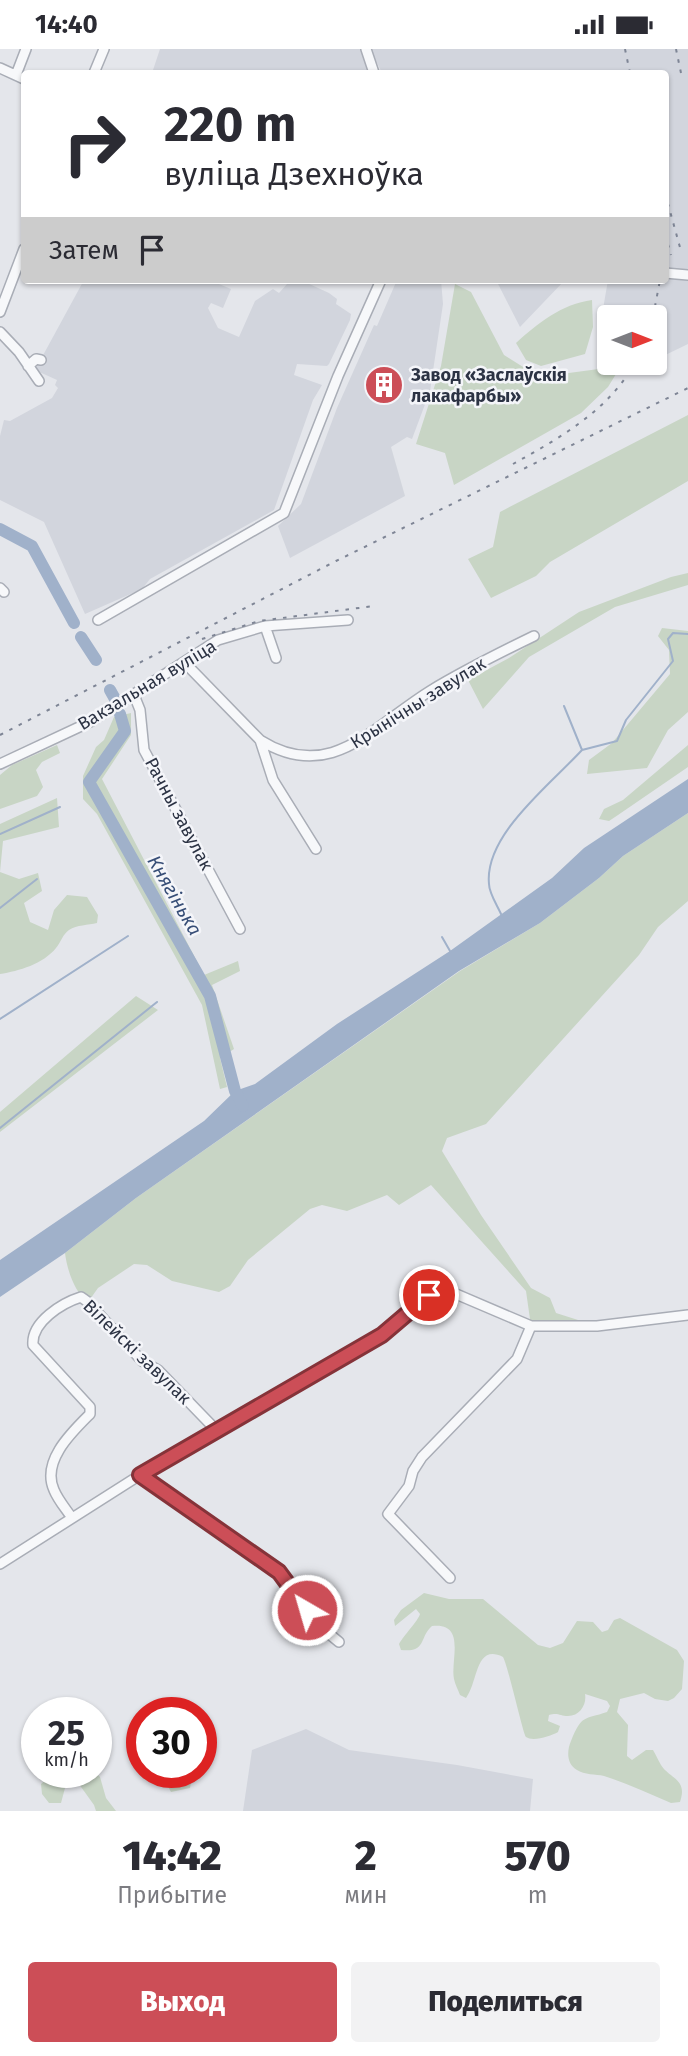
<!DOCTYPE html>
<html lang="ru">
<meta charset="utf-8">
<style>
body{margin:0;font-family:"Fira Sans",sans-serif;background:#f2f2f3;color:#2b2b33;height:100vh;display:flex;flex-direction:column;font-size:26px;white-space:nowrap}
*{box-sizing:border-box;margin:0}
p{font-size:23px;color:#7c7c81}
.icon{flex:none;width:38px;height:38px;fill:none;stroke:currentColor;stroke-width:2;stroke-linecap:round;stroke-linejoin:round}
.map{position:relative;height:1762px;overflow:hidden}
.details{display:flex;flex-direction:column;background:#fff;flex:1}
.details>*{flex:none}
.guide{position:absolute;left:21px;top:21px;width:648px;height:214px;border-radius:7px;box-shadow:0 2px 5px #0004;background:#fff;color:#2b2b33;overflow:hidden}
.needle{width:46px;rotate:90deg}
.buttons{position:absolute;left:597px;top:256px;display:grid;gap:14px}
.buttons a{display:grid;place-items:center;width:70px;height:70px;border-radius:7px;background:#fff;box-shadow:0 2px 5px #0004;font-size:35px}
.speed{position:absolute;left:21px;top:1648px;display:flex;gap:14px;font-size:35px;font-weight:700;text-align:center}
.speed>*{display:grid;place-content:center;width:91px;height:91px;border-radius:50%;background:#fff;box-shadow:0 2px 5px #0004;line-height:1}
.speed small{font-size:18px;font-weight:400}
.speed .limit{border:10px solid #d22;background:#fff;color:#111}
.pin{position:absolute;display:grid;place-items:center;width:60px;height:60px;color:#fff;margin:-30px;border:4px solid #fff;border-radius:50%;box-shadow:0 2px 7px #0007}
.me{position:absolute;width:77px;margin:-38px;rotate:322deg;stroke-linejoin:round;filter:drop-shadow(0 0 5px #0008)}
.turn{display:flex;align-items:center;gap:24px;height:147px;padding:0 28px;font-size:32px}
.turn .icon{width:91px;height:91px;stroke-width:2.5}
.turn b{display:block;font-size:49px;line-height:60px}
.then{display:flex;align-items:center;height:66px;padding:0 28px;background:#0003;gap:14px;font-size:26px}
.eta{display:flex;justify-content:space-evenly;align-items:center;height:119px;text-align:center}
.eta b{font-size:42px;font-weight:800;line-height:49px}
.primary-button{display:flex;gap:14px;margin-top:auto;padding:14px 28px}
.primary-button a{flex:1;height:80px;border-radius:7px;background:#cc4e57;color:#fff;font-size:28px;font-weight:800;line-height:80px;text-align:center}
.primary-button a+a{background:#f2f2f3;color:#2b2b33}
.status{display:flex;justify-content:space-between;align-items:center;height:49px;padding:0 35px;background:#fff;direction:ltr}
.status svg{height:19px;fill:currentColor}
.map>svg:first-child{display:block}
</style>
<div class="status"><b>14:40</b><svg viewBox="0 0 49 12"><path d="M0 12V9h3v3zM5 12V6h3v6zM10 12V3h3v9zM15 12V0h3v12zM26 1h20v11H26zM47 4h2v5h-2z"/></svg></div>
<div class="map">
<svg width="688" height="1762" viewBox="0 0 688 1762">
<rect width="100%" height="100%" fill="#e4e6eb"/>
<path fill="#d2d5dd" d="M160 0H363L367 23 152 24Z
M370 0H688V295L655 311 654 268H609V289H598L608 231H665V24H382Z
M84 231H221L219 235 231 240 223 259 211 254 208 259 218 279 239 288 255 252 273 240 279 244 287 235 305 233 329 244 337 250 336 255 351 265 350 271 329 315 327 317 297 315 294 326 322 336 313 351 274 461 150 530 142 540 85 565 44 473 0 451V387L4 371 10 372 52 349 58 339 55 336 57 331 35 321Z
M397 231H441L443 255 430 342 412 390 407 388 391 398 405 447 290 509 278 477 301 455 337 359 374 276 377 277Z
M496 231H565L520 278Z
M306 1680 349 1701 457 1716 533 1730 530 1762H243L252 1701Z"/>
<path fill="#c8d5c5" d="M455 235 471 243 504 306 539 328 621 317 608 338 581 364 454 436 445 404 416 395 441 317Z
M592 251 593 278 585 305 541 317 526 311 516 294C538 274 562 255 592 251Z
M688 366V432L550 513 536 527 491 549 468 510 493 498 500 463Z
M688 524V536L615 558 529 608 483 660 468 631 509 609 579 563 671 528Z
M662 579 688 582V663L668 681 647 719 587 725 589 711 612 694 670 625 669 601 658 587Z
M131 664V686L102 730 204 926 238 912 240 922 212 936 234 1000 220 1009 227 1038 220 1040 202 956 97 765 83 750V727L96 698 104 691 114 668Z
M57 696 60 704 42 713 36 721 43 738 37 747 0 760V726L12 716Z
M688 696V718L618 766 609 772 599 770 604 760 623 751Z
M57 749 59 778 3 792 0 823 19 830 38 824 42 842 24 854 30 873 48 881 54 861 67 846 87 848 98 866 97 874C88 876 77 876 69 881 63 885 61 893 56 899 43 915 19 922 0 925V775Z
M688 764V852L658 878 639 906 486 1075 447 1089 442 1102 481 1166 531 1239 550 1249 556 1264 597 1277H531L526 1242 431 1136 399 1156 387 1146 347 1162 322 1156 310 1160 248 1211 230 1237 219 1243 172 1232 147 1216 134 1215 98 1239 88 1253C74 1243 67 1220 65 1204L136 1149 460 922 540 874 599 829 623 807Z
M136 947 158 961 0 1083V1063Z
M424 1544 449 1550H483L538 1596 550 1599 563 1594 577 1572 593 1573 602 1583 608 1581 614 1571 620 1569 677 1601 684 1612 682 1640 674 1649 668 1652 655 1650 644 1644 620 1650 617 1663 628 1676 627 1707 632 1711 646 1701H653C656 1706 658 1711 661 1716 670 1730 688 1730 680 1753L671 1754C649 1745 627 1734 604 1727 596 1725 584 1726 577 1721 566 1715 567 1701 571 1692 582 1665 584 1671 607 1663L610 1657 607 1652 585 1645C587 1655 580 1667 568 1667 560 1667 558 1663 549 1666L548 1672 560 1677 558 1683C551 1687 533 1693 526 1688 523 1685 509 1620 503 1608 475 1594 478 1634 466 1649L460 1646C458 1641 455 1635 454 1630 450 1612 467 1573 432 1577 419 1588 427 1604 401 1601L399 1595C404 1586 418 1572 420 1565L416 1560 395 1577 394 1571 401 1561Z
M71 1724H96L100 1728 106 1749 116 1762H96L94 1756Z
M155 1724H193L190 1739 171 1743 163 1728Z
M60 1726 65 1739 61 1754H49L42 1745 41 1735 50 1727Z"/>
<path fill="#a0b1ca" d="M688 730V764L623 807 599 829 540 874 459 922 136 1149 65 1204 0 1248V1211L204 1072 235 1042 255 1035 337 975 450 902 552 829 584 799Z"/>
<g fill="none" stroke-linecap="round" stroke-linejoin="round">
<path stroke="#a0b1ca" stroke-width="2" d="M582 701 617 692 626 671 673 612 668 590 673 584 688 585
M0 785 60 758
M0 859 37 830
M501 865C497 856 489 844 489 835 484 786 551 735 582 701L564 657
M442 888 450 902
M0 970 128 887
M0 1079 157 953"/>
<path stroke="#a0b1ca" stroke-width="12" d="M0 480 32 497 74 574
M81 588 96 611
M110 641 115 650
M120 665 125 682 89 733 210 947 235 1042 243 1057"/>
<defs>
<path id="minor" d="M366 0 374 24
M0 19 24 30
M94 24 104 0
M16 26 26 0
M665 224 688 226
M0 263 24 200
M0 283 19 303 39 332
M28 317 36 310 41 311
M0 539 4 543
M98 571 284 464 338 327 381 231
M265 577 348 571
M185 614 260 691 273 731 316 800
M134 646 140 661 144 701 240 880
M260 691C330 735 372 678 430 642 463 622 499 604 534 587
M0 715 92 672 218 591 265 577 276 609
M140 1426 279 1523 322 1579 339 1593
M72 1469C66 1460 58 1451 54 1441 41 1412 72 1383 90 1365V1358L33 1296C31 1273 62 1254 81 1248L88 1253 142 1312 158 1321 217 1382
M0 1515 140 1426 382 1286 435 1242H449L531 1277H597L688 1266
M450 1529 388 1465 409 1437 413 1422 422 1408 517 1310 531 1277"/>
</defs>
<use href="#minor" stroke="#a9adb6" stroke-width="12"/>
<use href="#minor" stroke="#f7f8fa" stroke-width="9"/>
<path stroke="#7e8595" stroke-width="2" stroke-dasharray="3.5 7" stroke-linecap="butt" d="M625 0 630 24
M676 0 681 24
M665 144 681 202
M665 185 671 206
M653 268 660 231
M513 415C558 390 610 361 635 313
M202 590 259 572 374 557
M0 686 336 512 688 339"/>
</g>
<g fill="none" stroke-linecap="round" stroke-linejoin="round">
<defs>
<path id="route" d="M307 1561 279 1523 140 1426 382 1286 429 1246"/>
</defs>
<use href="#route" stroke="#853339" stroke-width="18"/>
<use href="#route" stroke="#cc4e57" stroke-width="12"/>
</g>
<defs>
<symbol id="building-disc" viewBox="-11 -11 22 22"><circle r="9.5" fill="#cc4e57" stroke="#f4f5f9"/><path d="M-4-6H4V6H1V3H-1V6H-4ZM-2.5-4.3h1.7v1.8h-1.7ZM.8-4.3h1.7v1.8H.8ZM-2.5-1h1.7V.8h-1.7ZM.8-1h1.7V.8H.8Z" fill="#fff"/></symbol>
</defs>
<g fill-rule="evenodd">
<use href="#building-disc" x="362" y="314" width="44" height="44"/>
</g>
<g text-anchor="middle" stroke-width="5" stroke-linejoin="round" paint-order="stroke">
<g font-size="18" font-weight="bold" fill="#2c3344" stroke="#f4f5f9" text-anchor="start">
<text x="411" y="332">Завод «Заслаўскія<tspan x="411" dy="21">лакафарбы»</tspan></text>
</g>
<g font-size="18" fill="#2c3344" stroke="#f4f5f9">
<text transform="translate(147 636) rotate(-31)" y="6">Вакзальная вуліца</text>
<text transform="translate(418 654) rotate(-32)" y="6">Крынічны завулак</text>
<text transform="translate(179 765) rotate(62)" y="6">Рачны завулак</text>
<text transform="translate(137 1303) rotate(44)" y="6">Вілейскі завулак</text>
</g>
<g font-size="19" font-style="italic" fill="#374e77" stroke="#f4f5f9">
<text transform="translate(175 846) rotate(60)" y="7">Княгінька</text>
</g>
</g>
</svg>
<div class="buttons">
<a><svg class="needle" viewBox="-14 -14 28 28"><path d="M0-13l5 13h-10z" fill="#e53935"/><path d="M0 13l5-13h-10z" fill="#7c7c81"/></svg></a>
</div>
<div class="speed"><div>25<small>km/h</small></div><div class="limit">30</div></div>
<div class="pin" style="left:429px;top:1246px;background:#d93025"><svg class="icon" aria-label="arrive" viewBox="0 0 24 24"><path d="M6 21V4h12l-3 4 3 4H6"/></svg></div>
<svg class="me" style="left:307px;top:1561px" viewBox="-20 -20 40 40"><circle r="17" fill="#cc4e57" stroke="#fff" stroke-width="3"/><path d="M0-11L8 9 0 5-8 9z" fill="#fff"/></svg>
<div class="guide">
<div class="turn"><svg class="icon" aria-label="right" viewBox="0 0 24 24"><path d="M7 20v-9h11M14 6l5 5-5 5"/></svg><div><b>220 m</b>вуліца Дзехноўка</div></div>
<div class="then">Затем<svg class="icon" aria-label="arrive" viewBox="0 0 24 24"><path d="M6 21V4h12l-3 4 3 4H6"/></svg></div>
</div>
</div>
<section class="details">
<div class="eta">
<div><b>14:42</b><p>Прибытие</p></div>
<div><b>2</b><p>мин</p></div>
<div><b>570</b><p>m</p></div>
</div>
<div class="primary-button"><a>Выход</a><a>Поделиться</a></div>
</section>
